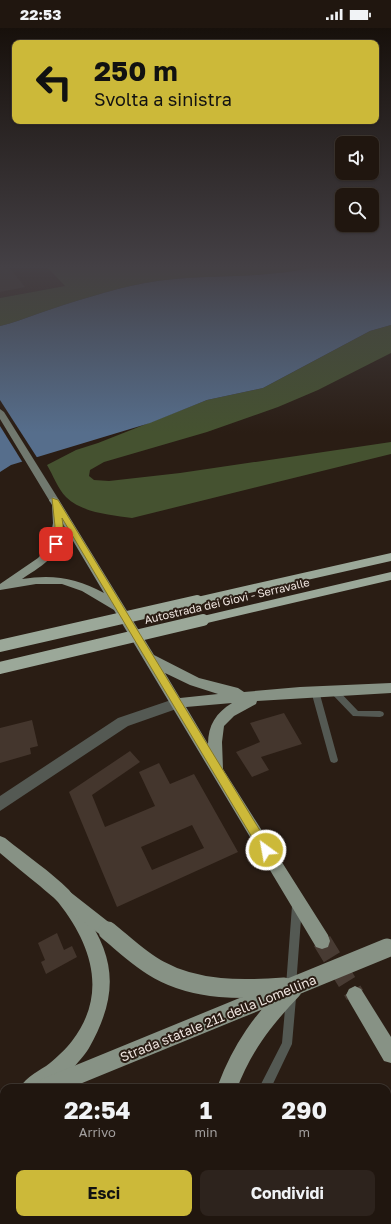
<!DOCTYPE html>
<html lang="it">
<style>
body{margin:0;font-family:"Golos Text",sans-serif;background:#2d231d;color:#f1f3f6;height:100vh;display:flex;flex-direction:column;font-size:15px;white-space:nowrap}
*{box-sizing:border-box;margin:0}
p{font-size:13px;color:#a29f9e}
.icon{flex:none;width:22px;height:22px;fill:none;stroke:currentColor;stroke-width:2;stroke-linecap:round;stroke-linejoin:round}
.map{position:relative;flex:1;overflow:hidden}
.drawer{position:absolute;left:0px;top:1056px;width:391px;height:140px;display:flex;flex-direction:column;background:#20160f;border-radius:12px 12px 0 0;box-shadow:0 1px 3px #0004,0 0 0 1px #3d352f}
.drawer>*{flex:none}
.hud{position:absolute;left:12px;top:12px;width:367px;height:84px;border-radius:8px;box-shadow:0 1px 3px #0004,0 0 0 1px #3d352f;background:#ccb939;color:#111;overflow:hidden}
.tools{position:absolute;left:335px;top:108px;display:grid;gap:8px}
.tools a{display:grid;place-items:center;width:44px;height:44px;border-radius:8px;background:#20160f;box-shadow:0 1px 3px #0004,0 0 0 1px #3d352f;font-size:20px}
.pin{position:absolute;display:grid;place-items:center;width:34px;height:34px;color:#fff;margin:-17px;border-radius:8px;box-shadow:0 2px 6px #0006}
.me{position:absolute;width:44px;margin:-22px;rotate:328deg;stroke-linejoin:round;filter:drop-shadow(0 0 3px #0008)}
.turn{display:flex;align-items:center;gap:14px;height:84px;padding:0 16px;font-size:18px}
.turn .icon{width:52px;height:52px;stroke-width:2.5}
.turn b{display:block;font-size:28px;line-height:34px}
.eta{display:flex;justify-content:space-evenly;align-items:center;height:68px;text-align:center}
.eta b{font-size:24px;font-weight:700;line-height:28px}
.action{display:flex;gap:8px;margin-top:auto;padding:8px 16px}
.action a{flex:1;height:46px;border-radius:8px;background:#ccb939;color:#111;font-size:16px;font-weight:700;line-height:46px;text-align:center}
.action a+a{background:#2d231d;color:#f1f3f6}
.status{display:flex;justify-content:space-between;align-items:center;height:28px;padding:0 20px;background:#20160f;direction:ltr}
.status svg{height:11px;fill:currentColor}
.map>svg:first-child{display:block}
</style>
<div class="status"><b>22:53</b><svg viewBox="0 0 49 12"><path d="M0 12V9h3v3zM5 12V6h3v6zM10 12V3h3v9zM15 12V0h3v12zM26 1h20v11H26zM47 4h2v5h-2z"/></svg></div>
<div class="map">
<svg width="391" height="1196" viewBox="0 0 391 1196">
<rect width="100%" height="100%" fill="#2a1d14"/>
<path fill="#382519" d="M0 238H46L65 258 0 270Z"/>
<path fill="#455230" d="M46 238H317C261 253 202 244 145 255 109 262 72 274 37 286 25 290 13 295 0 298V270L65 258Z
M391 297V325L318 362 278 379 207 404 104 434 90 442 89 448 94 452 109 453 180 445 391 414V426L132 490C111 487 82 485 66 469 58 461 53 447 47 437L76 422 98 415 207 372 263 360 370 303Z"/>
<path fill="#566e8c" d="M317 238H391V297L370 303 263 360 207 372 150 395 11 437 0 444V298C13 295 25 290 37 286 72 274 109 262 145 255 202 244 261 253 317 238Z"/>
<path fill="#2a1d14" d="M0 372 38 431 23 435 0 398Z"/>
<path fill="#44362d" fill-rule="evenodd" d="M0 238H8L25 259 0 264Z
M284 685 302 716 261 729 269 742 252 749 236 724 260 714 250 695Z
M32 692 38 718 30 720 31 726 0 735V700Z
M130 723 140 734 92 767 105 799 155 778 139 744 159 735 170 756 194 746 238 824 117 879 69 764ZM192 797 204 820 152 842 141 819Z
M57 905 64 922 72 918 77 929 46 946 41 934 45 932 38 915Z"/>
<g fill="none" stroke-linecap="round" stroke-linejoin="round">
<path stroke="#483b33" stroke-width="19" stroke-dasharray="19 10" stroke-linecap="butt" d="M322 913 355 967"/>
<path fill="#545953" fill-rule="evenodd" d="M333 659 336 660 358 683H380L383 684 384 686 383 688 380 689 353 688 330 664 329 662 330 660Z
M315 660 318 661 319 663 338 732 337 734 334 735 331 734 330 732 311 663 312 661Z
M297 873 300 875 302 878 296 958 295 962 291 963 287 962 286 958 292 878 294 875Z
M291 965 295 966 296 970 292 1016 271 1060H259L282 1015 286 970 287 966Z
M198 1192H211L210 1196H197Z"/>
<path fill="#545953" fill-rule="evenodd" d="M177 670 182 671 184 675 182 679 128 698 0 783V768L118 690Z"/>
<path fill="#71796f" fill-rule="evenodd" d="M0 381 4 384 59 472 58 474H50L49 472 0 391Z"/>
<path fill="#879285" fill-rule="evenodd" d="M54 469 59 472 154 627 199 650 238 660 244 664 300 659 391 655V665L257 673 256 676 234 688 224 698 222 714 223 741 328 907 330 913 328 919 322 921 316 919 114 582 82 563 62 556H36L0 562V556L38 530 49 518 53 495 52 477 49 472ZM63 496 104 565C77 550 53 546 22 551 46 535 62 527 63 496ZM165 645 190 657 218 666 180 670ZM232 675C216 685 208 697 208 716L186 679Z
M0 808 5 810C26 827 51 844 69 862 75 869 79 877 84 885 118 932 117 970 89 1020 80 1034 63 1052 47 1059 41 1062 28 1060 20 1060 26 1048 40 1043 50 1035 57 1029 66 1021 72 1013 108 966 92 917 58 874 53 868 45 863 40 858 26 847 13 836 0 825Z
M355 958 361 961 391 1009V1035L384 1033 349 973 346 967 349 961Z
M4 1067V1087L0 1088V1068Z
M209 1192H231L232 1196H210Z"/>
<path fill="#9ba899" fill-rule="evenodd" d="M391 525V533L197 577 191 573 197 569Z
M391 544V552L203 596 199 595 197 592 199 589 203 588Z"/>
<defs>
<path id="rail" d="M0 1096 4 1111
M0 1160 4 1176
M8 1192 9 1196
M25 1192 26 1196"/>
</defs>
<use href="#rail" stroke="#cec4be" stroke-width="6"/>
<use href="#rail" stroke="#2a1d14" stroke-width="4.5" stroke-dasharray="14" stroke-linecap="butt"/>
<path stroke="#879285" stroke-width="15" d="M63 868 109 904"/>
<path stroke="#879285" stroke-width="19" d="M108 903C124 916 140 932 159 942 197 963 242 962 284 959
M45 1060 387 920
M227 1060C242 1020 262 993 292 962"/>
<path stroke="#9ba899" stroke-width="12" d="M0 618 197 573
M0 640 203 592"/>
</g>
<linearGradient id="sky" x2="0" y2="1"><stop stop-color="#17100b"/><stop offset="0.59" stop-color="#444045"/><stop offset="1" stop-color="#444045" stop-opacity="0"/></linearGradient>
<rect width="391" height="405" fill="url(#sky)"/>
<path fill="#ccb939" stroke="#857825" d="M52 470 58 472 270 819 272 822 270 826 266 828 262 826 62 490 63 498 60 516 56 519 52 516 55 498Z"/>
<g text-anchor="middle" stroke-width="4" stroke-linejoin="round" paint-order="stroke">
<g font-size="11" fill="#f1e7e2" stroke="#2a1d14">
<text transform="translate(227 573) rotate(-13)" y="4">Autostrada dei Giovi - Serravalle</text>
</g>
<g font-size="13" fill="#f1e7e2" stroke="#2a1d14">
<text transform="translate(218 990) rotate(-22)" y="5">Strada statale 211 della Lomellina</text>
</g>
</g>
</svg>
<div class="tools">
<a><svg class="icon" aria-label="sound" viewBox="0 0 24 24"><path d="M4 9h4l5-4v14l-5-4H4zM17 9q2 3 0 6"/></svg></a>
<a><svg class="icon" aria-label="search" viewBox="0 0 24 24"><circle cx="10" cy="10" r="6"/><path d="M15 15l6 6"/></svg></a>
</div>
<div class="pin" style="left:56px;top:516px;background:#d93025"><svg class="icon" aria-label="arrive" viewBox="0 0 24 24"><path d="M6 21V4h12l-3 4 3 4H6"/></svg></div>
<svg class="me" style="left:266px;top:822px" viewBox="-20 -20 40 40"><circle r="17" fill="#ccb939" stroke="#fff" stroke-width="3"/><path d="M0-11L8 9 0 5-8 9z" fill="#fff"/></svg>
<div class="hud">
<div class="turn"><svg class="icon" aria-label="left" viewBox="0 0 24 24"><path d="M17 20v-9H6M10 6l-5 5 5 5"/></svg><div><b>250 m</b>Svolta a sinistra</div></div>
</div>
<section class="drawer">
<div class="eta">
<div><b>22:54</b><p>Arrivo</p></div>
<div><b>1</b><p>min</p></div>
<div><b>290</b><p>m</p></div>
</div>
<div class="action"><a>Esci</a><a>Condividi</a></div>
</section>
</div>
